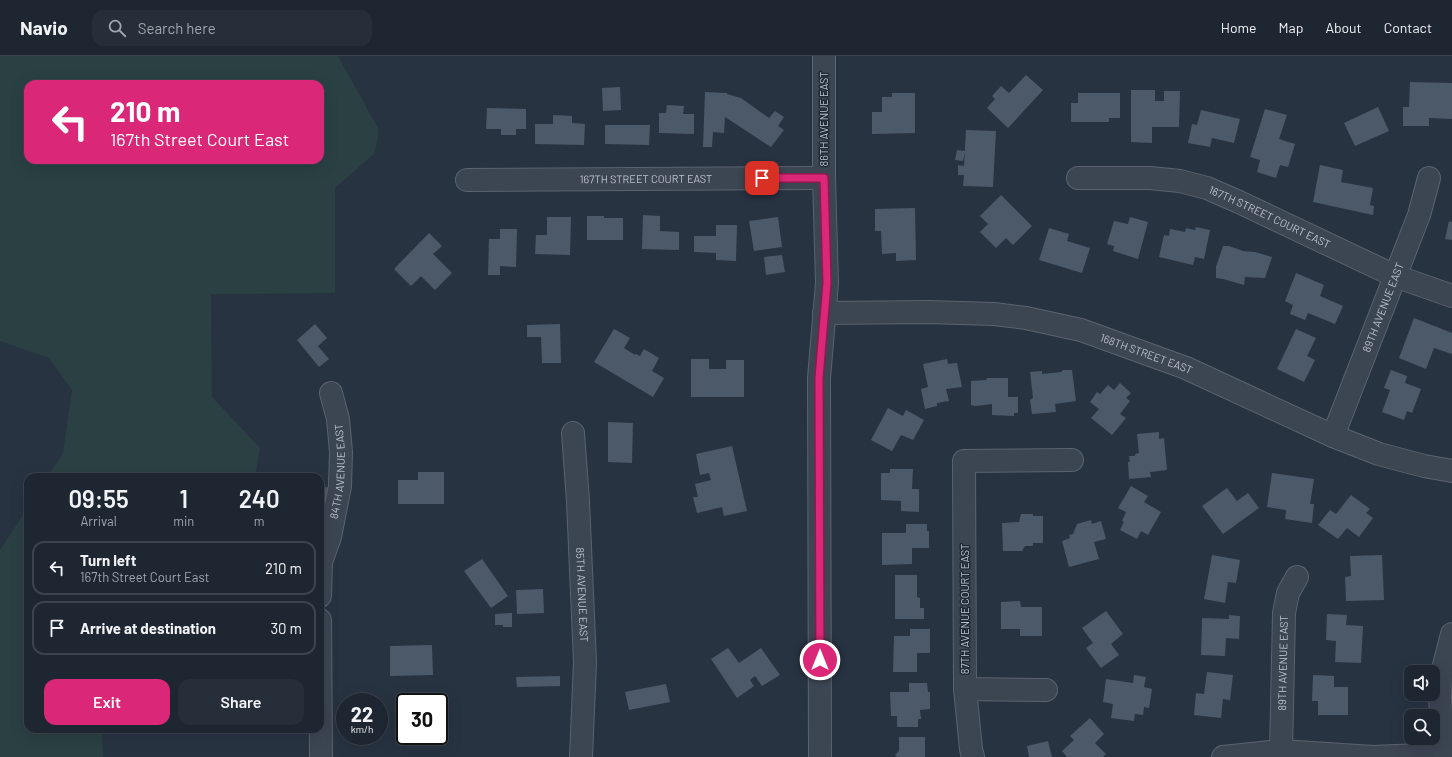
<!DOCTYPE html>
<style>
body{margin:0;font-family:Barlow,sans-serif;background:#262e3a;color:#f1f3f6;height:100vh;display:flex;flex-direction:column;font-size:15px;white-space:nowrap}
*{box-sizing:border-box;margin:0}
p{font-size:13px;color:#a1a5ac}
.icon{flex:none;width:22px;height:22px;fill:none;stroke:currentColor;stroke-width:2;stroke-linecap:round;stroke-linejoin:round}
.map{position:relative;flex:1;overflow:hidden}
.details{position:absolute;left:24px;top:417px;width:300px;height:260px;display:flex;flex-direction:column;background:#1e2632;border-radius:12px;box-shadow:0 4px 16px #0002,0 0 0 1px #3c434d}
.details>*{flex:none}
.top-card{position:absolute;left:24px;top:24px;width:300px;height:84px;border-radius:12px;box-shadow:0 4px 16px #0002,0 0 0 1px #3c434d;background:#db2777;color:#fff;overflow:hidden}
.buttons{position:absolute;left:1404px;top:609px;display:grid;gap:8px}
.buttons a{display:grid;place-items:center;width:36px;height:36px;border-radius:8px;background:#1e2632;box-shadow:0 4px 16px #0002,0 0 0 1px #3c434d;font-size:20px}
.speed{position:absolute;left:336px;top:637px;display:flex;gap:8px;font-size:20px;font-weight:700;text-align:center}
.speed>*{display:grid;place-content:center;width:52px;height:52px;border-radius:50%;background:#1e2632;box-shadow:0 4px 16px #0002,0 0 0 1px #3c434d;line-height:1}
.speed small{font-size:10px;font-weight:400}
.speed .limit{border:2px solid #111;border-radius:6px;background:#fff;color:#111}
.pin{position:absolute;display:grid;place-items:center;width:34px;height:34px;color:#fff;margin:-17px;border-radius:8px;box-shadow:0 2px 6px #0006}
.me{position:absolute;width:44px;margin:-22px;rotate:0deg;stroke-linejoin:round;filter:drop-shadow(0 0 3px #0008)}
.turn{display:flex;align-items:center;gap:14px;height:84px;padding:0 20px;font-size:18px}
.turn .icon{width:52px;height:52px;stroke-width:2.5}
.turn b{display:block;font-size:28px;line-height:34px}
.eta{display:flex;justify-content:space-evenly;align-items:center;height:68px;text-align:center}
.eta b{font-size:24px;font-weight:600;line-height:28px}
.action{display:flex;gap:8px;margin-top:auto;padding:8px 20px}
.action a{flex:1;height:46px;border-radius:12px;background:#db2777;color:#fff;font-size:16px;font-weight:600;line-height:46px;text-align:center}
.action a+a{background:#262e3a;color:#f1f3f6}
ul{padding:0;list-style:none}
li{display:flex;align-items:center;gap:12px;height:54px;margin:0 8px 6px;padding:0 12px;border:2px solid #3c434d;border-radius:12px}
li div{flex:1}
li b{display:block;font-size:15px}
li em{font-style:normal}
header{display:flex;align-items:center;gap:24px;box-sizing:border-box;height:56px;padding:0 20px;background:#1e2632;border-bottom:1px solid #3c434d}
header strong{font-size:19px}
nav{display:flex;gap:22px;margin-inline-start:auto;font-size:14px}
.search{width:280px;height:36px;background:#262e3a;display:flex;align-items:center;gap:10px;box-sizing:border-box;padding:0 14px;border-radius:12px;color:#a1a5ac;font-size:15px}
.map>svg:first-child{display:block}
</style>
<header>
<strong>Navio</strong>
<div class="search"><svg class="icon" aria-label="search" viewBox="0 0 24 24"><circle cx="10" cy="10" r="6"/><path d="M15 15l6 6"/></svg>Search here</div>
<nav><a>Home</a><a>Map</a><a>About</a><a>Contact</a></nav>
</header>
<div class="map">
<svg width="1452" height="701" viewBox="0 0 1452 701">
<rect width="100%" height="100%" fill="#283342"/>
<path fill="#2a4043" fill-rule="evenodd" d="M0 0H338L379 74 375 97 335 132V237L211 238 212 341 260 392 255 421H47L63 397 72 334 49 302 0 285ZM28 28H320V104H28Z
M28 451V673H102L103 701H0V494Z"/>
<path fill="#4c5968" d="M1026 19 1043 34 1008 72 987 52 995 43 992 40 1001 30 1009 37Z
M1410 26 1452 27V63L1429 62V70H1403V51H1409Z
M620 31 621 54 603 55 602 32Z
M1131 34H1155V45H1164V35H1180L1179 71H1152V87L1131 86Z
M705 36 727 37V38L741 42 769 62 775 55 784 61 778 70 784 74 771 91 725 61 724 77 713 76 712 91H703Z
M892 37H915V77L872 78V56H882V41H892Z
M1078 37H1120V62H1109V66H1071V47H1078Z
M667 49 684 50 683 58H694V78L659 77V57H666Z
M1378 51 1389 75 1355 90 1344 67Z
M487 52 526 53V73H516V79H501V73H486Z
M1265 53 1287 59 1279 83 1295 88 1288 111 1280 109 1276 122 1257 116 1260 104 1250 101Z
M1201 54 1240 63 1234 87 1212 82 1210 91 1188 87 1192 68 1197 69Z
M553 59 572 60V67L585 68 584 89 535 88V68H553Z
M605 69H650L649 89 605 88Z
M966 74 996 75 993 131 963 130 964 119H958V109L964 110Z
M957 94 965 95 963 105 955 104Z
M1320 109 1343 114 1341 126 1373 132 1370 149 1374 150 1373 159 1313 146Z
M1001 139 1032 170 1013 189 1006 182 996 192 980 176 988 168 980 160Z
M915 152 916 204 896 205V197L882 198 881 175H875V153Z
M643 159 660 160V175L679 176V194L642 193Z
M587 160H604V162H623V184H587Z
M547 161H571L570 199 535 198 536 179H547Z
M778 161 782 191 754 195 749 165Z
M1130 161 1148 166 1138 203 1113 195 1114 190 1107 188 1114 165 1128 168Z
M1449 165 1452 166V184L1445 183Z
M716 169H737L736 205 716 204V197L694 196V180H716Z
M1196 171 1210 174 1204 203 1195 201 1193 209 1159 201 1164 179 1169 180 1170 173 1185 176 1186 172 1195 174Z
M1049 172 1069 178 1067 185 1090 192 1082 217 1039 204Z
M500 173H517L516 211 500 210V219H488L489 183H500Z
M429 177 442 190 433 198 452 217 435 234 421 220 411 230 394 213Z
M1223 190H1229L1243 195 1255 196 1272 201 1265 222 1245 221 1244 229 1223 223 1216 222V211Z
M782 199 785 216 766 219 764 201Z
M1296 217 1324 229 1320 240 1343 250 1335 268 1308 257 1305 264 1290 258 1293 249 1285 245Z
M1414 262 1452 277V298L1434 292 1426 313 1399 302Z
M315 268 327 282 318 290 329 303 319 311 297 284Z
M560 268 561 307H542L541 281H527V269Z
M614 273 630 282 624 292 635 299 636 298 640 300 644 293 659 302 652 315 664 322 653 341 594 306Z
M1296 273 1316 282 1307 300 1315 304 1304 326 1277 313Z
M691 303H709V313H726V304H744V341H691Z
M947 303 948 308 957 307 962 331 946 333 949 345 937 347V350L925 353 921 333 928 331 923 308Z
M1063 314H1072L1076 345 1055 348 1056 356 1032 358 1030 344 1033 342 1030 316 1042 315V318L1061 316Z
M1391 314 1407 320 1405 327 1421 333 1412 357 1407 355 1404 364 1382 356 1390 334 1384 332Z
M987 322H1008V341H1018V357H1014V360L992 359V348L975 350 971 349V325L986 324Z
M1120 327 1131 337 1126 342 1130 345 1120 358 1126 362 1112 379 1091 362 1099 353 1090 346 1097 336 1100 338 1108 329 1114 334Z
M888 352 903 360 906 354 924 364 913 384 901 379 892 395 871 384Z
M608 366 633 367 632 407 608 406Z
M1159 376V383L1164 382 1167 414 1150 416 1151 421 1129 423 1128 406H1130L1129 400H1135V398L1139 397 1137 378Z
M732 390 747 455 724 460 722 451 697 457 693 441H698L695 428 711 424 709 417 700 419 696 398Z
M890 413H913L912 433H919V456L901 455V445L881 444V417H890Z
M418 416H444V448H398V424H418Z
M1272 417 1314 423 1310 448H1314L1312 467 1285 463 1286 454 1267 451Z
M320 430 330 432 326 462 320 461Z
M1131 430 1148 440 1144 446 1161 456 1148 479 1141 475 1137 483 1120 474 1124 466 1122 465 1126 456 1118 452Z
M1227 432 1237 445 1248 437 1259 452 1223 478 1202 450Z
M1351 439 1370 453 1366 457 1373 462 1359 481 1347 472 1338 483 1318 469 1330 454 1336 458Z
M1021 458H1033V460H1043V487H1033V490H1025L1022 495H1003L1002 467 1019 466Z
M1091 464 1092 468 1101 465 1106 483 1094 486 1099 503 1069 511 1062 485 1070 482 1069 479 1073 478 1077 468Z
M906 468H927V475H929V492H912V508L882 509V477H906Z
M1212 499 1240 504 1236 527 1228 526 1225 547 1204 543Z
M1382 499 1384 544 1346 545 1345 521 1351 520 1350 500Z
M482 503 508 540 491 552 464 515Z
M895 519H917V541L920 542V552H924V563H895Z
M543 533 544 557 517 558 516 534Z
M1020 545 1021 551H1042V580H1020V573H1001V546Z
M1106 555 1123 578 1111 588 1119 599 1101 612 1086 592 1093 587 1082 572Z
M512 557V571H503V569H495V558Z
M1327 558 1347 559 1346 569 1363 570 1361 607 1335 606 1336 585 1326 584Z
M1229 559 1240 560 1239 583 1226 582 1225 600 1201 599 1202 562 1229 563Z
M910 573H930V597H917V616H893L894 580H910Z
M432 589 433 619 390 620V590Z
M728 592 739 607 761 592 780 619 762 630 755 620 750 624 754 630 737 642 711 603Z
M1207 616 1233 619 1230 644 1223 643 1221 662 1194 659 1196 637 1204 638Z
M1134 619 1146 621 1144 631 1152 633 1149 652 1144 651 1143 659 1135 658 1134 665 1111 662 1113 648 1103 646 1106 623 1133 627Z
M1313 619 1334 620V631H1348V659H1318V645H1312Z
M560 620V630L517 631 516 621Z
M909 627H927L928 636H930V653L920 654 921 663H918V671H897V660H891L890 636H909Z
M666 628 670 646 629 654 625 636Z
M1090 662 1104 678 1095 687 1106 698 1103 701H1067L1062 695 1074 684 1070 680Z
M899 681H925V701H897L895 699 899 695Z
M1048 685 1052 701H1029L1027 690Z"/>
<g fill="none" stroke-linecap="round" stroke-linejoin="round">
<defs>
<g id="minor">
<path id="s1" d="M1078 122H1150L1180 125 1207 132 1239 146 1395 220 1452 240"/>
<path id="s2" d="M467 124 824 122"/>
<path id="s3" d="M824 257 928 256 994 258 1026 262 1081 274 1186 312 1333 380 1379 398 1424 410 1452 415"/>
<path id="s4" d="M573 377 578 445 585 606 581 701"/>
<path id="s5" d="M1333 380 1419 159 1429 122"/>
<path id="s6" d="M320 540 321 506 330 481 340 430 341 396 338 363 331 337"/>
<path d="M320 564 321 701"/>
<path d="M965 633 1046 634"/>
<path id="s7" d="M1281 695 1284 557 1288 537 1297 521"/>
<path d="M820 701 819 322 827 227 824 122V0"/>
<path d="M973 701 971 693 965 633 964 405 1072 404"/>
<path d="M1223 701 1281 695 1373 701 1444 698"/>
<path d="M1444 701 1440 642 1441 621 1452 578"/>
</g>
</defs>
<use href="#minor" stroke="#5a636f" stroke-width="24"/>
<use href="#minor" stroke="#3c4552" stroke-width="22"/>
</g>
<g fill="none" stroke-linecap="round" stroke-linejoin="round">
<defs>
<path id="route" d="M762 122H824L827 227 819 322 820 604"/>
</defs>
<use href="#route" stroke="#8e194d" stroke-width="10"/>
<use href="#route" stroke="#db2777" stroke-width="7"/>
</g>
<g text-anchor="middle" stroke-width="3" stroke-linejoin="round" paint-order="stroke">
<g font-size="11" fill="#b9c1cc" stroke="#212a37">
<text transform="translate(824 63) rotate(-90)" y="4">86TH AVENUE EAST</text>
<text dy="4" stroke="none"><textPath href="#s2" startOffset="179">167TH STREET COURT EAST</textPath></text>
<text dy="4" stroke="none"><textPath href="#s1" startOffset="199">167TH STREET COURT EAST</textPath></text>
<text dy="4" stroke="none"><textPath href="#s5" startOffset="138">89TH AVENUE EAST</textPath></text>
<text dy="4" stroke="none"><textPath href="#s3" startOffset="328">168TH STREET EAST</textPath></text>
<text dy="4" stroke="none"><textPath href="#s6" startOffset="127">84TH AVENUE EAST</textPath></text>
<text dy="4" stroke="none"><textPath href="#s4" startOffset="162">85TH AVENUE EAST</textPath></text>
<text transform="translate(965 553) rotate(-90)" y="4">87TH AVENUE COURT EAST</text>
<text dy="4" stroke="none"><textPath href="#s7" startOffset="88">89TH AVENUE EAST</textPath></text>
</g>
</g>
</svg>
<div class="buttons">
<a><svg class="icon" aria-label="sound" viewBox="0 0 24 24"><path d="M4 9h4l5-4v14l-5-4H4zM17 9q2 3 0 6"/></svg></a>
<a><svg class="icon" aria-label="search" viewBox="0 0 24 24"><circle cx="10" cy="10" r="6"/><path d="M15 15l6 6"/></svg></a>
</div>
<div class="speed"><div>22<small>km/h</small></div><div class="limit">30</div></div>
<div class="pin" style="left:762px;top:122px;background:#d93025"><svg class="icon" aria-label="arrive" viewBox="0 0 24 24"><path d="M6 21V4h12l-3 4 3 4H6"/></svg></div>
<svg class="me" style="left:820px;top:604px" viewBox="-20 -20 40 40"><circle r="17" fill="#db2777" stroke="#fff" stroke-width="3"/><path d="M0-11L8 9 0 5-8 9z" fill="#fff"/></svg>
<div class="top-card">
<div class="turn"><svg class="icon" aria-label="left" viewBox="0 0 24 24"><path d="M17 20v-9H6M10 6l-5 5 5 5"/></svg><div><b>210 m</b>167th Street Court East</div></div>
</div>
<section class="details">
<div class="eta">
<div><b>09:55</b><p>Arrival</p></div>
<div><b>1</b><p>min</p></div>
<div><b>240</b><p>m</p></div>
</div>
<ul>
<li><svg class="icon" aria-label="left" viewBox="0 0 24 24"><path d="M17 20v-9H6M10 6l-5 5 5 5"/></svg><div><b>Turn left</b><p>167th Street Court East</p></div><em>210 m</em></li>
<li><svg class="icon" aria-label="arrive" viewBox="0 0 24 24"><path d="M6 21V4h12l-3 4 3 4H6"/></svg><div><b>Arrive at destination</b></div><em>30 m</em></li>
</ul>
<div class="action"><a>Exit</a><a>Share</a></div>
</section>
</div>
